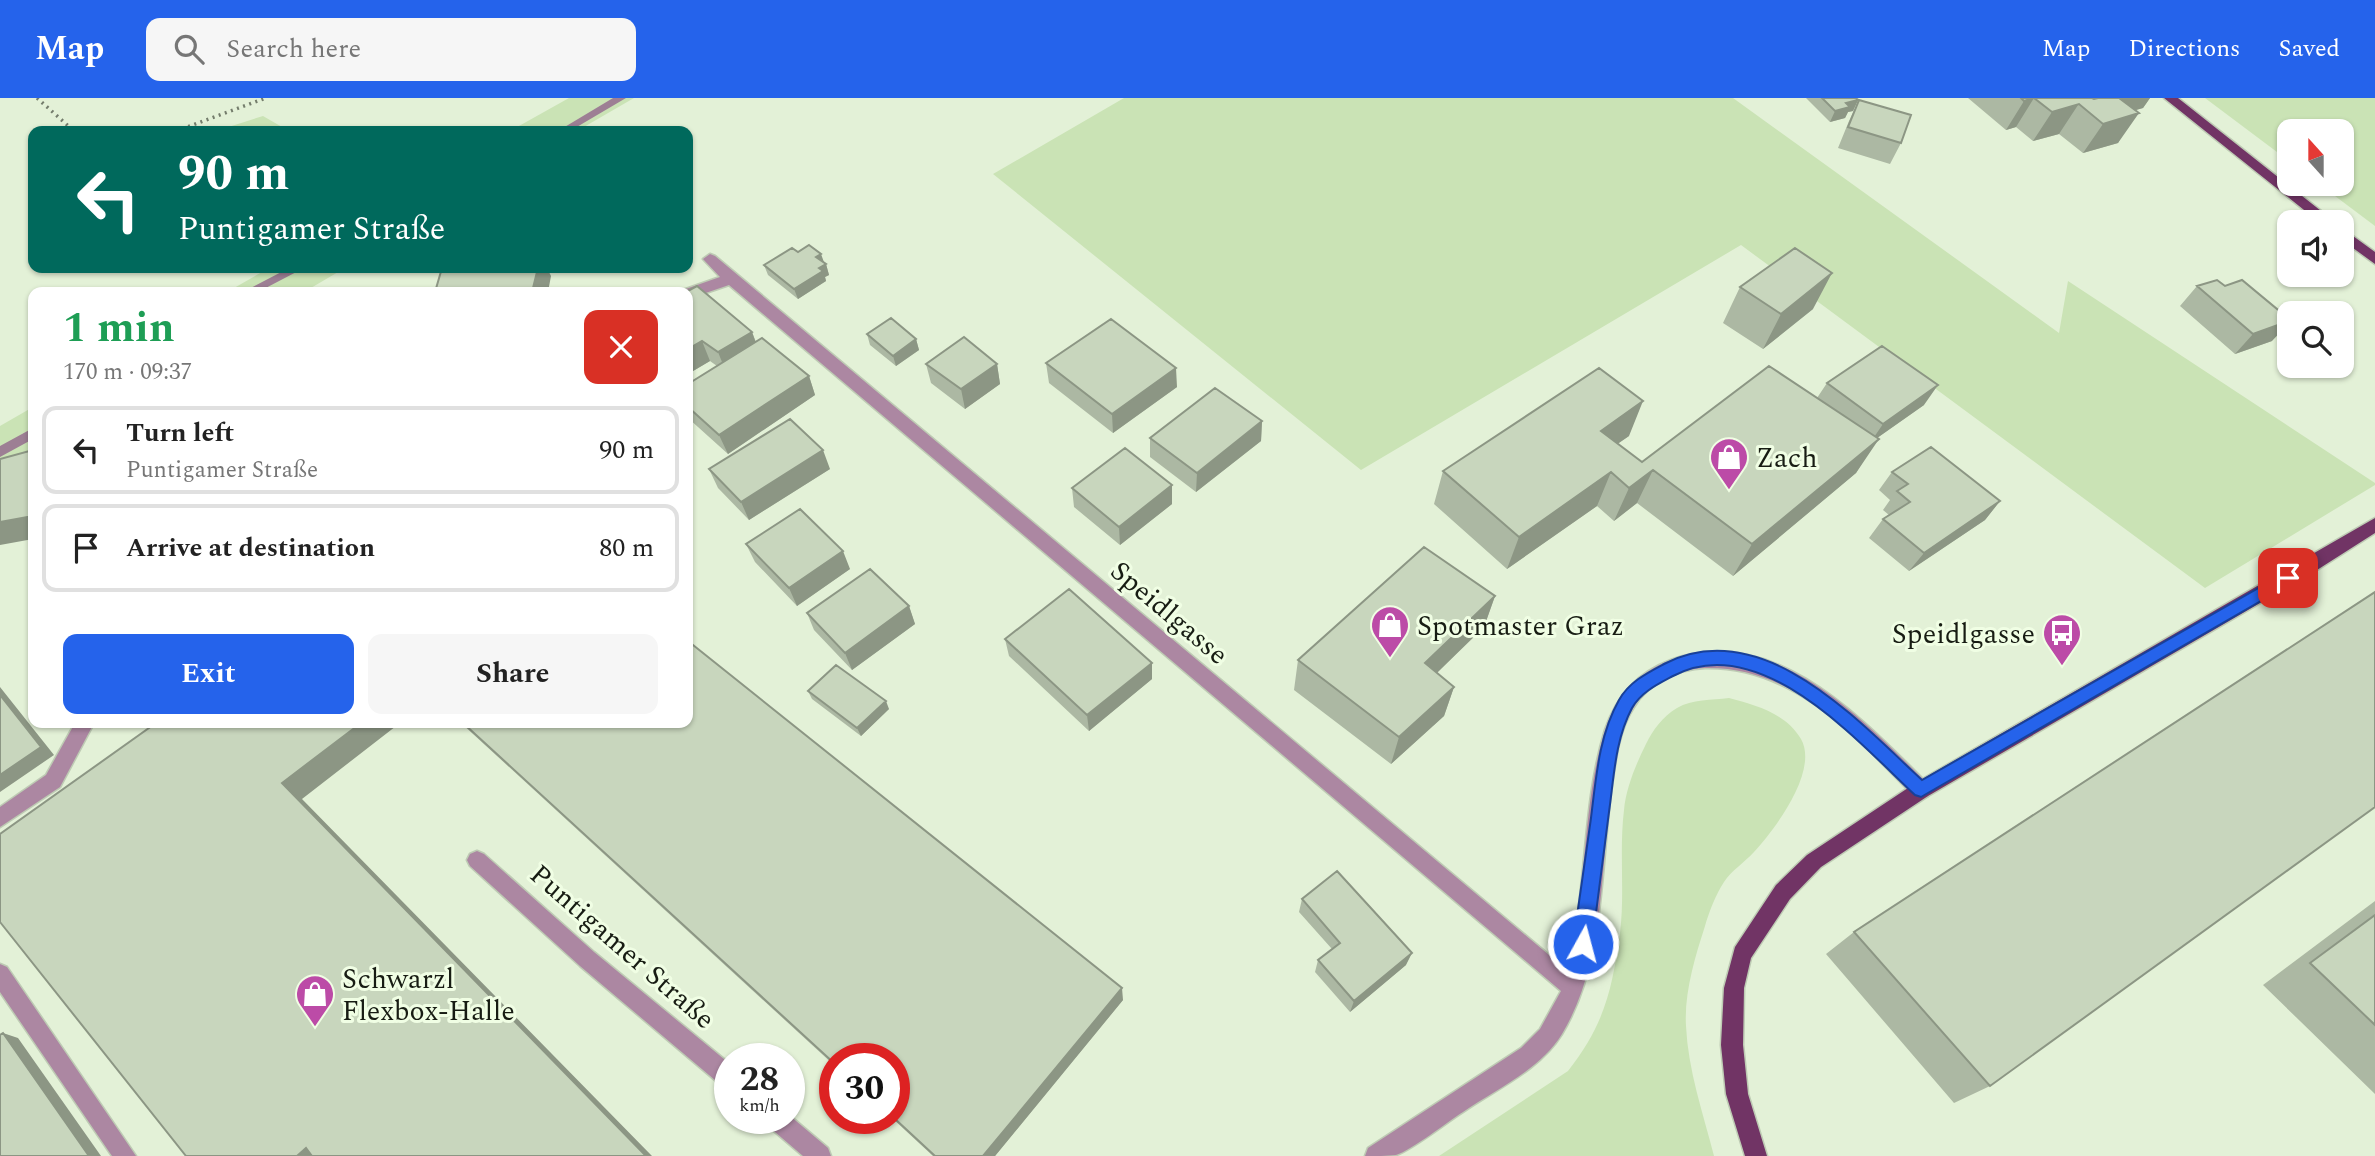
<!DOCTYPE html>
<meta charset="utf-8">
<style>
body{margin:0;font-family:Spectral,serif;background:#f6f6f6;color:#222;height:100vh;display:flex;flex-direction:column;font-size:26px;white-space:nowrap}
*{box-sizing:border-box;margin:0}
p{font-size:23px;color:#767676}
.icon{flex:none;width:38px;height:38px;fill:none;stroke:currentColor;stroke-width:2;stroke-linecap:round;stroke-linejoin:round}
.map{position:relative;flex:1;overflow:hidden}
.details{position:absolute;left:28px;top:189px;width:665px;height:441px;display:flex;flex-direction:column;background:#fff;border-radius:14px;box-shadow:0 2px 5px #0004}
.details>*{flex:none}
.guide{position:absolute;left:28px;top:28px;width:665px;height:147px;border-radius:14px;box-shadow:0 2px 5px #0004;background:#00695c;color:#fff;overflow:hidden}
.needle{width:46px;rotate:339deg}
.fabs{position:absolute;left:2277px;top:21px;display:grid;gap:14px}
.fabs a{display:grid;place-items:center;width:77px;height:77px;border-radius:14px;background:#fff;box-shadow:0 2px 5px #0004;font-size:35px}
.speed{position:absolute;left:714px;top:945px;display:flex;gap:14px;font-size:35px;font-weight:700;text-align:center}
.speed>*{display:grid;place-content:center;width:91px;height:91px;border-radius:50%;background:#fff;box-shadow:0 2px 5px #0004;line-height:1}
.speed small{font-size:18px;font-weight:400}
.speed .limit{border:10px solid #d22;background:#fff;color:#111}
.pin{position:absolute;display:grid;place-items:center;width:60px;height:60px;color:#fff;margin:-30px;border-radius:14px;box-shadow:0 4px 10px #0006}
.me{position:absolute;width:77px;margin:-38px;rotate:7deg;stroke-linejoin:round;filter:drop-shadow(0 0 5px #0008)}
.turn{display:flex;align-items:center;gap:24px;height:147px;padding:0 35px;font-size:32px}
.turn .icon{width:91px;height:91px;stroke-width:2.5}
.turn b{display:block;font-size:49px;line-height:60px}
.round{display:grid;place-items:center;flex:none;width:74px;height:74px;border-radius:14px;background:#f6f6f6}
.headline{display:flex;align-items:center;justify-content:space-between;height:119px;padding:0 35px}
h1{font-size:42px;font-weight:700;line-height:52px;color:#1e9e55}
.cta{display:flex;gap:14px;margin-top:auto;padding:14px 35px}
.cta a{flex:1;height:80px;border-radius:14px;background:#2563eb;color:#fff;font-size:28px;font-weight:700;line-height:80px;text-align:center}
.cta a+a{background:#f6f6f6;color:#222}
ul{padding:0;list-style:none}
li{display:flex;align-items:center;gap:21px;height:88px;margin:0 14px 10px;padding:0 21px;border:4px solid #e0e0e0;border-radius:14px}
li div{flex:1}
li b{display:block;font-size:26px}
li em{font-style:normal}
header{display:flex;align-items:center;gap:42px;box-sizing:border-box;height:98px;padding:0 35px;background:#2563eb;color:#fff}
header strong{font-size:33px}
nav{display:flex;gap:38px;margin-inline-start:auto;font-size:24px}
.search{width:490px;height:63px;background:#f6f6f6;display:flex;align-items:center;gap:18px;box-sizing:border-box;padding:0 24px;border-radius:14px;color:#767676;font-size:26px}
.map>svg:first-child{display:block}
</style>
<header>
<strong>Map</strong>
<div class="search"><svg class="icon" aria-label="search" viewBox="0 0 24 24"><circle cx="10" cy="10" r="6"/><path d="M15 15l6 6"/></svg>Search here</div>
<nav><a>Map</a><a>Directions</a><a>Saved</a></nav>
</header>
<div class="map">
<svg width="2375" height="1058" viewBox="0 0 2375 1058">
<rect width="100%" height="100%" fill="#e3f1d7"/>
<path fill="#cae3b5" d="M569 0H634L577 33H510Z
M1124 0H1733L2059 235 2068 183 2375 385V387L2205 490 1741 147 1361 372 993 76Z
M2205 0H2375V128L2319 86H2342V33H2289V63Z
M263 18 289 33H216Z
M269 170H345L304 194H227Z
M33 309V358L0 378V328Z
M1729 600C1755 607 1786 615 1801 641 1819 673 1775 731 1754 754 1745 764 1731 773 1724 784 1716 796 1709 814 1705 828 1695 859 1684 895 1686 928 1688 972 1703 1015 1714 1058H1439L1568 973C1604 927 1612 893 1620 835 1625 795 1619 753 1624 712 1626 690 1636 666 1646 646 1653 632 1662 619 1677 610 1692 601 1712 602 1729 600Z"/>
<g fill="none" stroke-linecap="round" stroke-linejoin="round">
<path fill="#9d7f94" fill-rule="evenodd" d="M613 0H626L570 33H558Z
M289 170H304L258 194H243Z
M33 330V341L0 359V348Z"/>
<defs>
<path id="minor" d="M710 156 715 158 1567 872C1588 793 1581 710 1605 632 1617 597 1637 575 1671 562 1774 524 1863 622 1928 686L1930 692 1928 698 1921 701 1914 698C1856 639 1795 568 1705 570 1678 571 1648 585 1634 609 1618 633 1615 667 1611 695 1600 776 1605 864 1562 936 1540 972 1496 991 1463 1014 1447 1024 1412 1052 1396 1057 1388 1058 1374 1058 1365 1058L1368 1050 1521 950 1540 931 1561 893 729 187 688 201V194H682L683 192 720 179 703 161Z
M75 625H94L60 689 0 729V709L46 677Z
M477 753 484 756 594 854 730 966V991L722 988 580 868 470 768 467 762 470 756Z
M0 866 7 869 136 1058H112L0 894Z
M789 1017 828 1050 831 1058H803L768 1028 765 1020H789Z"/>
<path id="major" d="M2164 0H2178L2335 124H2319Z
M2342 130 2375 154V166L2342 142Z
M2375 420V435L2317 472 1928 698 1821 769 1790 801 1751 860 1744 890 1743 947 1748 996 1767 1058H1745L1726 996 1721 947 1724 890 1735 849 1776 787 1807 757 1914 686Z"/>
</defs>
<use href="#minor" stroke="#becbb4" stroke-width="3"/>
<use href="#major" stroke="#becbb4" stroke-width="3"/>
<path stroke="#747d6c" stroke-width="3.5" stroke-dasharray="2 4.5" stroke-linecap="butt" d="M37 0 74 33
M176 33 266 0"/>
<use href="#minor" fill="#ac87a2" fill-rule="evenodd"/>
<use href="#major" fill="#713465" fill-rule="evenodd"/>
</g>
<path fill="#acb8a3" d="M1806 0H1856L1858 2 1853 13 1848 14 1845 20 1830 24Z
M1968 0H2150L2143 10 2135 12 2118 45 2083 55 2059 36 2033 43 2016 29 2006 32Z
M1859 2 1901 45 1890 66 1838 50 1849 23Z
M798 154 826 166 829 177 825 179 826 183 798 201 768 177 764 167Z
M2197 188 2272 243 2235 256 2180 208Z
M1740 189 1813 211 1763 251 1723 225Z
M688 194 752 234 756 244 809 278 815 297 728 356 688 320V286L717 268 710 263 688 276Z
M867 236 916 241 919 252 896 268 870 247Z
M1046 265 1177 289 1113 335 1049 285Z
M926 266H997L1000 286 965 311 931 285Z
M1827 285 1924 307 1877 340 1856 375 1733 478 1637 405 1614 423 1597 408 1507 471 1434 406 1443 373 1629 338 1617 346 1642 364 1817 300Z
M1262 323 1261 343 1196 394 1150 359V340Z
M709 371H830L749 422 718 390Z
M1892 374 2000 403 1985 422 1909 473 1869 440 1883 421 1889 417 1883 412 1890 402 1879 392Z
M1072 390 1172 406 1120 447 1074 409Z
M746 446 850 471 797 508 755 464Z
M1495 498 1484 529 1437 575 1454 589 1444 618 1391 666 1294 592 1298 562Z
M909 508 915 526 852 572 814 532 807 515Z
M1005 541 1152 565V581L1089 633 1009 558Z
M808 593 889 611 861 638 812 601Z
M461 625H688L1123 902 995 1058H933L892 1020H894L835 961V968Z
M1302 801 1406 867 1350 914 1315 874 1318 862 1332 851 1299 814Z
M2375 803V996L2263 887Z
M1854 834 1990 988 1954 1005 1826 856Z"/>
<path fill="#8c9684" d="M2034 0 2016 29 2006 32 2024 3Z
M2074 0 2082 6 2078 7 2059 36 2033 43 2052 14Z
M2118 0H2150L2143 10 2102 22Z
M1858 2 1853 13 1848 14 1845 20 1830 24 1835 13 1846 5Z
M2139 15 2118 45 2083 55 2103 26Z
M821 156 825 167 816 159Z
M826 166 829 177 825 179 826 183 798 201 794 191 819 170Z
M538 170H547L551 178 548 194H532Z
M1832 175 1813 211 1763 251 1781 216Z
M2289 223V225L2272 243 2235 256 2253 236Z
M752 234 759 254 726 274 718 254Z
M916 241 919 252 896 268 893 258Z
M702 243 710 263 688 276V251Z
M997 266 1000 286 965 311 961 291Z
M1176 270 1177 289 1113 335 1112 316Z
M809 278 815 297 728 356 719 337Z
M1938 287 1924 307 1870 345 1883 326Z
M1643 303 1629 338 1587 367 1601 333Z
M1262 323 1261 343 1196 394 1197 375Z
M1879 341 1856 375 1733 478 1752 446Z
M823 352 830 371 749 422 741 404Z
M1653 372 1637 405 1614 423 1629 390Z
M1611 374 1597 408 1507 471 1519 439Z
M1172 387V406L1120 447 1119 429Z
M2000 403 1985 422 1909 473 1924 455Z
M33 418V441L0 447V424Z
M843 453 850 471 797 508 789 490Z
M1495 498 1484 529 1416 595 1425 565Z
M909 508 915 526 852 572 845 555Z
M1152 565V581L1089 633 1087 617Z
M0 589 54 657 0 694Z
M1454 589 1444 618 1391 666 1399 639Z
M886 603 889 611 861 638 857 630Z
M361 625H400L302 701 652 1058H646L282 685Z
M1412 855 1406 867 1350 914 1354 903Z
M1122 890 1123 902 995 1058H983Z
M3 935 18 940 101 1058H89Z
M306 1050 327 1058H297Z"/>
<path fill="#c8d6bd" stroke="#8c9684" stroke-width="2" d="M1822 0H1856L1858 2 1846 5 1850 9 1835 13Z
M2021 0H2033L2024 3Z
M2034 0H2092L2094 1 2098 0H2119L2139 15 2103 26 2079 6 2052 14Z
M1859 2 1911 17 1901 45 1848 29Z
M809 147 821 156 816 159 826 166 819 170 823 173 794 191 764 167 792 150 798 154Z
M1795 150 1832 175 1781 216 1740 189Z
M442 170H538L532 194H435Z
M2217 182 2225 188 2242 182 2289 221V223L2253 236 2197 188Z
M697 188 752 234 718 254 702 243 688 251V194H686Z
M891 220 916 241 893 258 867 236Z
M1111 221 1176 270 1112 316 1046 265Z
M964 239 997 266 961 291 926 266Z
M762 240 809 278 719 337 688 309V286Z
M1882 248 1938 287 1883 326 1827 285Z
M1769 268 1879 341 1752 446 1653 372 1629 390 1611 374 1519 439 1443 373 1599 270 1643 303 1601 333 1642 364Z
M1215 290 1262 323 1197 375 1150 340Z
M790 321 823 352 741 404 709 371Z
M1931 349 2000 403 1924 455 1883 421 1910 404 1897 393 1908 386 1892 374Z
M1125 350 1172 387 1119 429 1072 390Z
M33 352V418L0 424V361Z
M800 411 843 453 789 490 746 446Z
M1424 449 1495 498 1425 565 1454 589 1399 639 1298 562Z
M870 471 909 508 845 555 807 515Z
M1069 491 1152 565 1087 617 1005 541Z
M2375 494V709L1990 988 1854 834Z
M688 543 1122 890 983 1058H935L894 1020V961H835V966L463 625H688Z
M836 567 886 603 857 630 808 593Z
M0 597 41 649 0 677Z
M156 625H361L282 685 646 1058H312L306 1050 297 1058H186L0 824V736Z
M1337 773 1412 855 1354 903 1318 862 1340 845 1302 801Z
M2375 817V927L2310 865Z
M3 935 89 1058H0V937Z"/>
<path fill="#2563eb" stroke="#184099" stroke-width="2" d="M2288 473 2294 475 2296 480 2294 484 1921 699 1915 697C1858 644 1760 531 1673 578 1658 586 1641 594 1632 610 1615 642 1614 679 1609 714 1603 758 1598 802 1592 846L1589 852 1583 855 1576 852 1573 846C1579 804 1585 762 1591 720 1596 680 1599 637 1619 602 1629 584 1647 575 1664 566 1762 515 1858 623 1922 682Z"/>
<defs>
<symbol id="shop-pin" viewBox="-11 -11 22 30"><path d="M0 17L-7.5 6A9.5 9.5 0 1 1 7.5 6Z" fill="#bc4ba7" stroke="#f0fee4"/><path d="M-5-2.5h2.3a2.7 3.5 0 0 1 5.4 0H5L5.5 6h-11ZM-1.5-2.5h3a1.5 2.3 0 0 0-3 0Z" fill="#fff"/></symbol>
<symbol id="bus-pin" viewBox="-11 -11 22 30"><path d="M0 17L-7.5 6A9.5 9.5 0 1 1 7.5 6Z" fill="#bc4ba7" stroke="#f0fee4"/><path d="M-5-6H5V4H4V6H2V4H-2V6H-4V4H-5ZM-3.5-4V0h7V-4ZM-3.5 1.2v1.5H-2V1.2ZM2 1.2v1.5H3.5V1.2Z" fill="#fff"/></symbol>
</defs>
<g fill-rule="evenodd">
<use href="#shop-pin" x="1707" y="337" width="44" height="60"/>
<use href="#shop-pin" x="1368" y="505" width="44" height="60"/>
<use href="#bus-pin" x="2040" y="513" width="44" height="60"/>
<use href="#shop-pin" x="293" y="874" width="44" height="60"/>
</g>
<g text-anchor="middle" stroke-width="6" stroke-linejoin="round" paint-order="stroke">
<g font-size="28" fill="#171c13" stroke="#f0fee4" text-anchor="start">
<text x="1756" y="369">Zach</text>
<text x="1417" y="537">Spotmaster Graz</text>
<text x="2035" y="545" text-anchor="end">Speidlgasse</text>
<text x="342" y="890">Schwarzl<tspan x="342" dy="32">Flexbox-Halle</tspan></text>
</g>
<g font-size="28" fill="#171c13" stroke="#f0fee4">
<text transform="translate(1170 514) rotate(40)" y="10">Speidlgasse</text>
<text transform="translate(623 848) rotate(41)" y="10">Puntigamer Straße</text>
</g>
</g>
</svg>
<div class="fabs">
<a><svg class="needle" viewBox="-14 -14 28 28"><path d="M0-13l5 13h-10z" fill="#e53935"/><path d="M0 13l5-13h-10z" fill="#767676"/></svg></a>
<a><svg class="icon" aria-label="sound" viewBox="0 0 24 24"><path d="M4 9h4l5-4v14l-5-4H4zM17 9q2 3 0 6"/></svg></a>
<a><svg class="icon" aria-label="search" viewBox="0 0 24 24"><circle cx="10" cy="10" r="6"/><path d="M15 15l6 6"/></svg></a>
</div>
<div class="speed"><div>28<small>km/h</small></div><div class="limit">30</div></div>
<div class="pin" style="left:2288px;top:480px;background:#d93025"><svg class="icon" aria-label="arrive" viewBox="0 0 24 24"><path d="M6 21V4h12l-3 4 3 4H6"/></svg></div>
<svg class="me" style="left:1583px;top:846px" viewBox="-20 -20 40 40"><circle r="17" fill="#2563eb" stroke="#fff" stroke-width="3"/><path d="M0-11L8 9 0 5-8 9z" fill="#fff"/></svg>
<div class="guide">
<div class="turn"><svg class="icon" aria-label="left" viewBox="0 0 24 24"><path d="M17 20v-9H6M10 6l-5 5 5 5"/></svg><div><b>90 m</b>Puntigamer Straße</div></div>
</div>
<section class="details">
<div class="headline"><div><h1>1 min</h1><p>170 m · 09:37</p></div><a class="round" style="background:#d93025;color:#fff"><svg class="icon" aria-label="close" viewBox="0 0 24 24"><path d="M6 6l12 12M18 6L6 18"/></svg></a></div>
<ul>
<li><svg class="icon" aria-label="left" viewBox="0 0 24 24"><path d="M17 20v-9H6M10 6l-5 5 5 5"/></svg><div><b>Turn left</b><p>Puntigamer Straße</p></div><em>90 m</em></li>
<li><svg class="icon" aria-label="arrive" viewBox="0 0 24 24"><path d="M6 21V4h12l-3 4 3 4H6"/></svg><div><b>Arrive at destination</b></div><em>80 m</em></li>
</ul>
<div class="cta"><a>Exit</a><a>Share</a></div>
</section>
</div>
